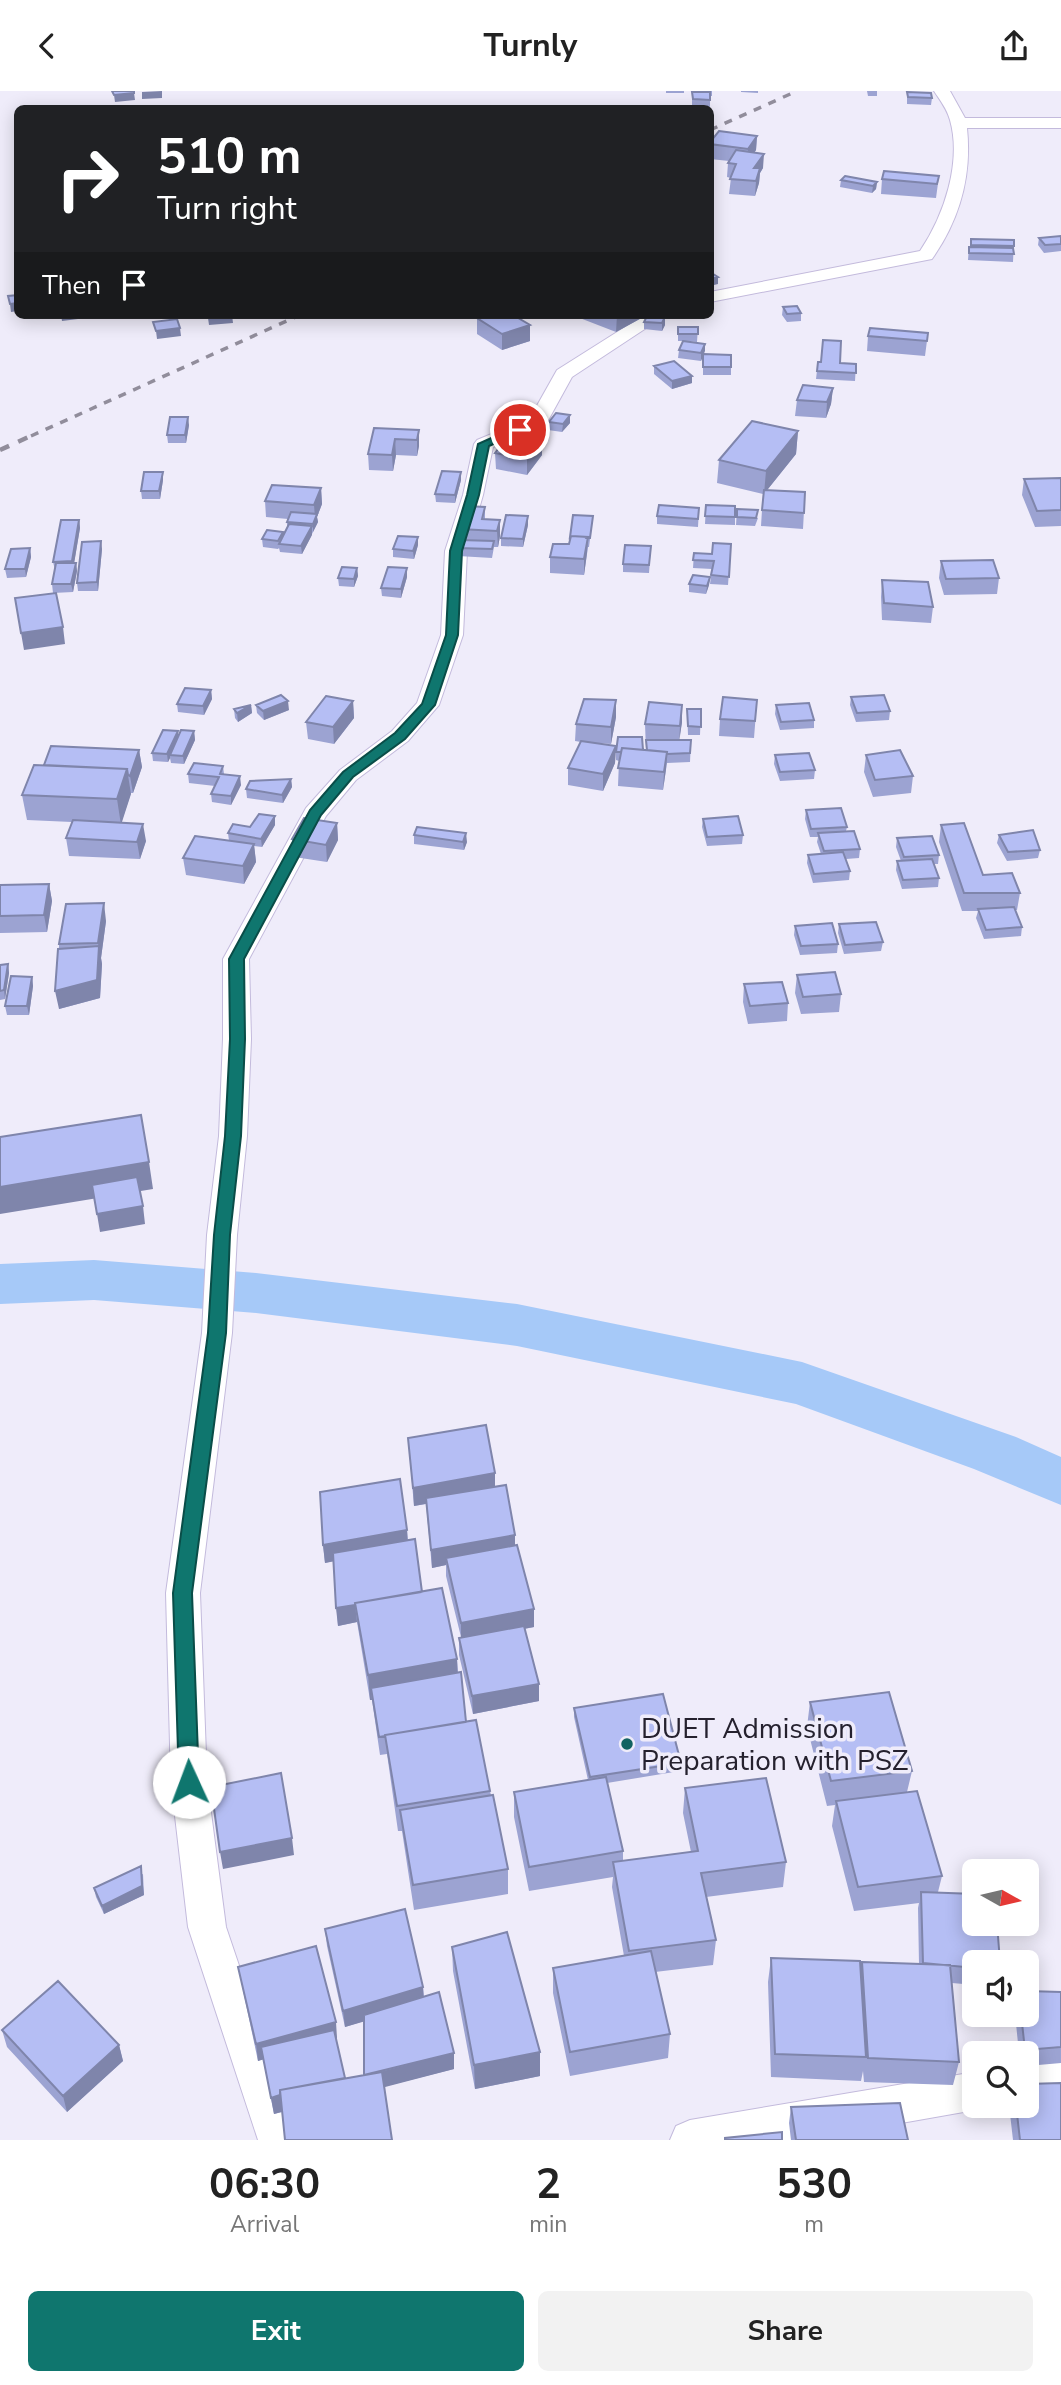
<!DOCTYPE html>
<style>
body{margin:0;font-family:"Nunito Sans",sans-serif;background:#f2f2f2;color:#222;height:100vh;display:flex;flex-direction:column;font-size:26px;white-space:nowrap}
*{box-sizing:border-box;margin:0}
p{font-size:23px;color:#767676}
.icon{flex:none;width:38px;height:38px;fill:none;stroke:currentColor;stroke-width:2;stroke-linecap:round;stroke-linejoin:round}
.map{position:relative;height:2049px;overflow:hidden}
.drawer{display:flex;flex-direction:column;background:#fff;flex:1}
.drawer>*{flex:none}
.guide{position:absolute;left:14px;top:14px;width:700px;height:214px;border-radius:10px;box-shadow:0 4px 18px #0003;background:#202124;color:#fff;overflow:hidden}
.needle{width:46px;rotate:98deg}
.tools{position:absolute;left:962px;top:1768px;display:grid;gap:14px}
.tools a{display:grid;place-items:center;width:77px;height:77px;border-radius:10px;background:#fff;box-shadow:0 4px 18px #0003;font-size:35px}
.pin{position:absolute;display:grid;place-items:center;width:60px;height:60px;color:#fff;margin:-30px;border:4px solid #fff;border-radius:50%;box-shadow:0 2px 7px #0007}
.me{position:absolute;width:77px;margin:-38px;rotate:358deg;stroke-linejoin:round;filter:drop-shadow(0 0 5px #0008)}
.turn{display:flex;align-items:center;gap:24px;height:147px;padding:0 28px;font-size:32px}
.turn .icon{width:91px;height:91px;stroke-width:2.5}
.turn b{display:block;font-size:49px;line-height:60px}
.then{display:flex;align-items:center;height:66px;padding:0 28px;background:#0003;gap:14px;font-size:26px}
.eta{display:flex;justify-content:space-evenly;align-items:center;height:119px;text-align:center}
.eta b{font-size:42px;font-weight:700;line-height:49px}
.action{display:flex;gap:14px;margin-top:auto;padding:14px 28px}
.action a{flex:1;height:80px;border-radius:10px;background:#0f766e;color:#fff;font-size:28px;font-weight:700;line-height:80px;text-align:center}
.action a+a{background:#f2f2f2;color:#222}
header{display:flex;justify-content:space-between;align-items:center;height:91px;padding:0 28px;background:#fff;font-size:32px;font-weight:700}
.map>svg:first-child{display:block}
</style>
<header><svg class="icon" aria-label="back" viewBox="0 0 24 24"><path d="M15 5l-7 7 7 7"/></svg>Turnly<svg class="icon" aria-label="share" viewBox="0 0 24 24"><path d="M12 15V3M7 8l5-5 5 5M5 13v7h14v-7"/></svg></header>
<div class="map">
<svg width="1061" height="2049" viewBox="0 0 1061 2049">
<rect width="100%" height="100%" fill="#efecfa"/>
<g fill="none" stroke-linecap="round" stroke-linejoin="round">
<path fill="#a6c9f8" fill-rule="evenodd" d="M94 1169 256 1182 517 1213 802 1271 1016 1346 1061 1366V1414L974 1378 796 1313 517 1255 256 1222 94 1209 0 1213V1173Z"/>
<defs>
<path id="minor" d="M934 0H950L965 27H1061V37H967C972 85 960 128 932 168L710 211V201L920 160C944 125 962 71 950 29 947 18 940 9 934 0Z
M644 224H666L572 286 545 335 493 356 483 404 467 460 463 544 439 614 408 650 356 689 326 725 249 868 251 948 247 1045 237 1144 232 1242 200 1502 207 1691 226 1836 298 2049H258L188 1836 171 1691 166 1502 202 1242 207 1144 219 1045 223 948V868L306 717 340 679 392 640 417 612 441 544 445 460 463 404 474 353 477 349 530 327 557 279Z
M1061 1966V2004L1027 2009V1971Z
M975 1981V2014H988L975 2019 805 2049H670L676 2035 690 2029Z"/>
</defs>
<use href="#minor" stroke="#c3badc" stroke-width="2"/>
<use href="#minor" fill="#fff" fill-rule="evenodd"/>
<path stroke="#918d9b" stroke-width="3.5" stroke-dasharray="8 8" stroke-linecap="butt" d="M710 39 797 0
M31 345 300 224"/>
<path stroke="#918d9b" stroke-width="4.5" stroke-dasharray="10 10" stroke-linecap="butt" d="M0 359 35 343"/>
</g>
<path fill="#9ca3d2" d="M666 0H684V2H666Z
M694 0H712V5H710V16L692 15V1Z
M741 0H758V2L741 1Z
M867 0H877V5H868Z
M907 1 932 7 931 14 907 13Z
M757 45 756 59 754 62 763 77 760 82 759 92 755 105 729 103 731 87 727 86 728 72 729 70 710 68V51Z
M939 85 936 107 881 103 882 88Z
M841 89 877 91 876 98 872 102 840 96Z
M1061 145V160L1044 162 1038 154 1039 147Z
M971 148 1014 149 1013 171 968 169 969 156H970Z
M783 216 801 222V230L787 231 782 224Z
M572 224H647L616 241Z
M665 226V234L662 240 644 238V231Z
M477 227 530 250 502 259 477 243Z
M678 236H698L697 251 685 250 705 253 703 263 731 276V284H703V264L701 270 678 267 679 259 683 250H678Z
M928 242 925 265 867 260 868 245Z
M818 271 856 273 855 290 816 288Z
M654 275 692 285V292L672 298 654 283Z
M833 297 831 313 826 327 795 325 797 309Z
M549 331 570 332 562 341 548 339Z
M189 334 186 352H168L167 344Z
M516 335 540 343 527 346 542 348V364L527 384 496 378 495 362 516 343Z
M374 337 419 339V355L417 365 396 364 393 380 369 379 368 363Z
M798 340 796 363 767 399 805 401 803 438 761 435 763 403 717 392 719 369Z
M461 381V389L455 412 436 411 435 403Z
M1061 387V435L1035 436 1022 404 1024 388Z
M163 389 160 408H142L141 400Z
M321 397 322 413 317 426 318 431 302 463 280 461 279 457 278 458 263 456 262 448 283 444 287 437V431L288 428 266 426 265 410Z
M706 414 735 415V434L705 433Z
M485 416V428L500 429V445L498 456H494L492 467 458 465 460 438Z
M699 417 698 436 657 433V425Z
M737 418 758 427 755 435 736 434Z
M593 425 589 456H588L584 484 550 482V466L569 453Z
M79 429 80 437 74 472H76L77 480 73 501 53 502 52 493 55 479 53 471Z
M528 434 523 456 501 455V447Z
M731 453 728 494 710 493 712 478 693 477 694 462 712 463Z
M418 454 414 468 393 466V458Z
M651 455 649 482 623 481V473Z
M30 457 31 466 26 486 7 487 5 478Z
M102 458 98 500H78L77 492Z
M941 470 999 487 997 503 944 504 939 487Z
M357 477 358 485 354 496 339 495 338 487Z
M407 477V486L401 507 382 505 381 497Z
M710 486 709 494 706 503 689 501V493Z
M882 489 933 516 931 532 882 529 881 506Z
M211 599 212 608 204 624 178 621 177 613Z
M851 606 890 620 889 629 856 631 850 614Z
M616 609V626L611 653 596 652 616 655 615 672 603 700 568 694V677L581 651 575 650 576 633Z
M757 609 754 647 719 645 720 628Z
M353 610 354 627 334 653 308 648 306 631Z
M251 614 252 622 238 631 235 627 234 618Z
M256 614 289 619 264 629 257 622Z
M776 614 814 629V637L780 639 775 623Z
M687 618H701L700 644H688Z
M682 631 679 649H691L690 671 667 672 663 699 618 695 619 670 616 669V661L646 659 645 633Z
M194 640 195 649 184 673 171 672 170 667 168 671 153 670 152 662Z
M139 659 142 676 133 702H131L121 732 146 750 140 768 69 765 66 747 72 731 27 729 22 704 44 674Z
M775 664 815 679 814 688 780 690 774 673Z
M866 664 913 685 911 702 873 706 864 681Z
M223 675 224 683 241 694 231 714 212 711 211 703 215 695 189 692 188 683Z
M291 688 292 696 283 712 247 707 246 698Z
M806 719 847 736 846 740 860 758 859 767 846 768 850 780 849 789 813 792 807 772 808 764 821 763 817 751 818 746H810L805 728Z
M275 725V734L262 756 254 755 256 771 244 793 186 784 183 767 229 750 228 742 250 736Z
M703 728 743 744 742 753 707 755 702 736Z
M337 732 338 749 327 771 294 766 292 748Z
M941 734 983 784 1020 802 1017 819H1015L1022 836 1021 845 984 848 976 827 978 820H962L939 751Z
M414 744 467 751 464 759 414 753Z
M999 744 1040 759 1038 767 1007 770 997 752Z
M897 747 939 764 938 773H934L939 787 938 796 902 798 896 779 897 770H901L896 756Z
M49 793 52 810 47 841 0 842V794Z
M106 830 101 867 102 873 100 907 59 918V853Z
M839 833 883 851 881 860 844 863 838 842Z
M795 835 838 853 837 862 800 864 794 844Z
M8 873 9 882 5 908 0 909V874Z
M797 884 841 903 839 921 801 923 795 902Z
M32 886 33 895 29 924H7L5 915Z
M744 893 788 912 787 930 748 933 743 911Z
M408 1347 495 1382V1395L515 1455 534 1536 524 1538 539 1593V1610L473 1623 459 1564V1547L461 1546 446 1485V1474L432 1477 426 1413 414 1415Z
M407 1439 408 1450 422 1501 457 1568 458 1581 466 1631 490 1700 508 1778V1803L414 1819 402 1740H398L387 1663 380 1664 372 1609H370L357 1531 338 1535 333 1470 325 1472 323 1454Z
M810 1611 912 1680 907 1701 942 1785 938 1801 975 1871V1894L952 1892 959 1971 953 1994 864 1991 863 1980 861 1990 771 1986 768 1891 771 1867 860 1881 862 1871 919 1873 918 1817 919 1812 854 1820 832 1735 835 1714 827 1715 807 1636Z
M574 1617 681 1672 680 1680 607 1692 623 1760V1770L691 1761 683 1722 685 1697 786 1771 783 1796 706 1806 716 1849 713 1874 655 1881 670 1943 668 1967 570 1985 553 1902V1877L624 1865 612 1796 613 1786 529 1800 514 1726V1701L588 1689 574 1626Z
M143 1783 144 1804 104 1823 96 1806 94 1797Z
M325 1838 423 1896 424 1906 454 1978 274 2023 263 1968 258 1970 238 1876 337 1947H336L345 1988 364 1984V1930L345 1936 327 1855Z
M452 1856 540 1961V1985L475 1998 453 1880Z
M1061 1901V1972L1027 1975V1962H1019L1015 1923H1027Z
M2 1939 119 1954 123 1970 67 2021 7 1956Z
M1009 2014H1027L1061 2049H1013Z
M791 2016 908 2049H791L789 2032Z"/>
<path fill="#7f85ab" d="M162 0V7L142 8V1Z
M134 2 135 9 115 11 114 4Z
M757 45 756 59 747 72 748 58Z
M764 63 763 77 760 82 759 92 755 105 756 90 758 84 753 91 754 77Z
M877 91 876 98 872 102 873 95Z
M718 186V193L710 195V188Z
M18 212V220L11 221 10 213Z
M61 224H85L86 227 62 230Z
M232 224 233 232 209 234 208 227Z
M617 224H647L616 241Z
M665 226V234L662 240V232Z
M530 234V250L502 259V243Z
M180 237 181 245 157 248 156 240Z
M705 253V260L701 270V262Z
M692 285V292L672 298V290Z
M833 297 831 313 826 327 827 311Z
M570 324V332L562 341 563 333Z
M188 326 189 334 186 352 185 344Z
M540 335V343L519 347V339Z
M419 339V355L417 365V349Z
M798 340 796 363 764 403 766 380Z
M395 348 396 364 393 380 392 364Z
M542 348V364L527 384V368Z
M163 381V389L160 408 159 400Z
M461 381V389L455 412V404Z
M321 397 322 413 317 426 318 431 313 441V433L315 427 314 414Z
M528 425V434L523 456V448Z
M79 429 80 437 73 479 72 470Z
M500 429V445L498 456 497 440Z
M312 435V444L302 463 301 455Z
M418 446V454L414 468 413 460Z
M588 446 587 462 584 484V468Z
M101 450 102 458 98 500 97 491Z
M30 457 31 466 26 486 25 478Z
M76 472 77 480 73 501 71 493Z
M357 477 358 485 354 496V488Z
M407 477V486L401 507V498Z
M710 486 709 494 706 503 707 495Z
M63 536 65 553 24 559 21 542Z
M211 599 212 608 204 624 203 615Z
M616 609V626L611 653V636Z
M288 610 289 619 264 629 263 620Z
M353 610 354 627 334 653 333 636Z
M251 614 252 622 238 631 237 622Z
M682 614V631L679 652 680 635Z
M178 640 179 649 170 664V667L168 671 167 663Z
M194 640 195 649 184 673 183 665Z
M616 655 615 672 603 700V683Z
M139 659 142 676 133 702 130 685Z
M667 661 666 678 663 699 664 681Z
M127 678 131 703 121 734 117 708Z
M240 685 241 694 231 714V705Z
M291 688 292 696 283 712 282 704Z
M275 725V734L262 756 261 748Z
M337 732 338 749 327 771 326 754Z
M143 733 146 750 140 768 137 751Z
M466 742 467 751 464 759 463 751Z
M254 753 256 771 244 793 243 775Z
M49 793 52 810 47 841 44 824Z
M104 812 106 830 101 867 102 873 100 907 59 918 55 900 99 859 98 852Z
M8 873 9 882 5 908 4 899Z
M32 886 33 895 29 924 27 915Z
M149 1071 153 1098 0 1123V1096Z
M143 1115 145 1133 100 1141 97 1123Z
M495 1382V1400L414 1415 413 1397Z
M407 1439 408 1456 325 1472 323 1454Z
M515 1444V1462L446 1467V1474L432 1477 431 1459Z
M355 1514 357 1531 338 1535 336 1517Z
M534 1518V1536L461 1549V1532Z
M457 1568 458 1594 371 1597 372 1609H370L368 1584Z
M539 1593V1610L473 1623 472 1605Z
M292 1747 294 1764 223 1778 220 1761Z
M141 1775 144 1804 104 1823 102 1815Z
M423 1896 424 1913 345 1936 343 1920Z
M336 1931 337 1947 258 1970 256 1953Z
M119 1954 123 1970 67 2021 63 2005Z
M540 1961V1985L475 1998 474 1974Z
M454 1962V1978L366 2001 364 1985Z
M345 1987 347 2003 274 2023 271 2007Z"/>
<path fill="#b5bef4" stroke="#7f85ab" stroke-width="2" d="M112 0H134V2L114 4Z
M692 1H710V9L693 8Z
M907 1 931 2 932 7 908 6Z
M719 40 757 45 748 58 710 53V51Z
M736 59 764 63 754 77H760L756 90 730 88 736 73 728 72Z
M884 80 939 85 937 93 882 88Z
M845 85 877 91 873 95 841 89Z
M1061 145V153L1045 154 1039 147Z
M971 148 1014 149V155L971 154Z
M969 156 1013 157 1014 163 969 162Z
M710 181 718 186 710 188Z
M18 204V212L10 213 8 205Z
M797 215 801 222 787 223 783 216Z
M207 224H231L208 227Z
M488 224H513L530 234 502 243 477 227Z
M647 225 665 226 662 232 644 231Z
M177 228 180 237 156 240 153 231Z
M678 236H698V243H678Z
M870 237 928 242 927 250 868 245Z
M823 249 841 250 840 272 856 273V282L817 280 818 271H821Z
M683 250 705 253 701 262 679 259Z
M703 263 731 264V276H703Z
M674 270 692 285 672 290 654 275Z
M803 294 833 297 827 311 797 309Z
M556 322 570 324 563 333 549 331Z
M170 326H188L185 344H167Z
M752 330 798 340 766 380 719 369Z
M536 331 540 335 519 339 516 335Z
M374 337 419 339 417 349 395 348 392 364 368 363Z
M510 343 542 348 527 368 495 362Z
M442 380 461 381 455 404 435 403Z
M144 381H163L159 400H141Z
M1061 387V419L1037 420 1024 388Z
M272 394 321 397 314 414 265 410Z
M764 399 805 401 804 422 762 419Z
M659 414 699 417 698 428 657 425Z
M706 414 735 415V426L705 425Z
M466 415 485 416 482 428 500 429 497 440 460 438Z
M737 418 758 419 756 427 737 426Z
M291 421 317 423 313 433 287 431Z
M506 424 528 425 523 448 501 447Z
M573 424 593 425 590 447H587L588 446 571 445 570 446Z
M61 429H79L72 470 53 471Z
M289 433 312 435 301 455 279 453Z
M267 439 283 441 278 450 262 448Z
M398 445 418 446 413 460 393 458Z
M571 445 588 446 584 468 550 466 553 453H569Z
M460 449 494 450 492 458 458 457Z
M101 450 97 491 77 492 82 451Z
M713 452 731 453 729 486 711 484 714 470 693 469 694 462 712 463Z
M625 454 651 455 649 474 623 473Z
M30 457 25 478H5L11 458Z
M993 469 999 487 946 488 941 470Z
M56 472H76L71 493H52Z
M342 476 357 477 354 488 338 487Z
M388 476 407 477 401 498 381 497Z
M693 484 710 486 707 495 689 493Z
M882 489 928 491 933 516 884 512Z
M56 502 63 536 21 542 15 507Z
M185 597 211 599 203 615 177 613Z
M281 604 288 610 263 620 256 614Z
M884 604 890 620 857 622 851 606Z
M326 605 353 610 333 636 306 631Z
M723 606 757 609 755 630 720 628Z
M584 608 616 609 611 636 576 633Z
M649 611 682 614 680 635 645 633Z
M809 612 814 629 781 631 776 614Z
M251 614 237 622 234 618Z
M687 618H701V636L688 635Z
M163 639 178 640 167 663 152 662Z
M181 639 194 640 183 665 170 664Z
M618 646H642L643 659 622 657 621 661H616Z
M646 649H691L690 662 667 663V661L647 659Z
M581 650 616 655 603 683 568 677Z
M51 655 139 659 130 685 128 684 127 678 44 674Z
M622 657 667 661 664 681 618 677Z
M900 659 913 685 875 689 866 664Z
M809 662 815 679 780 681 775 664Z
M194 672 223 675 220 683 240 685 231 705 211 703 219 686 188 683Z
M34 674 127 678 117 708 22 704Z
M291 688 282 704 246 698 250 690Z
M841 717 847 736 811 738 806 719Z
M259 723 275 725 261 748 228 742 233 733 250 736Z
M738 725 743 744 707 746 703 728Z
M304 727 337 732 326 754 292 748Z
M73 729 143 733 137 751 66 747Z
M964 732 983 784 1012 782 1020 802H964L941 734Z
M417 736 466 742 463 751 414 744Z
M1033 739 1040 759 1008 761 999 744Z
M854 740 860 758 824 760 818 742Z
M195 745 254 753 243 775 183 767Z
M932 745 939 764 904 766 897 747Z
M843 761 850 780 814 783 808 764Z
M932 768 939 787 903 789 897 770Z
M49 793 44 824 0 825V794Z
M104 812 98 852 59 853 66 813Z
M1014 816 1022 836 986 839 978 818Z
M876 831 883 851 845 854 839 833Z
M832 832 838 853 801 855 795 835Z
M99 855 97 889 55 900 58 858Z
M8 873 4 899 0 900V874Z
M835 881 841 903 803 906 797 884Z
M11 885 32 886 27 915H5Z
M782 891 788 912 750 915 744 893Z
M141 1024 149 1071 0 1096V1046Z
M137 1086 143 1115 97 1123 92 1094Z
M486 1334 495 1382 413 1397 408 1347Z
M400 1388 407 1439 323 1454 320 1401Z
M506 1394 515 1444 431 1459 426 1407Z
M415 1448 422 1501 355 1512V1514L336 1517 333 1462Z
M517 1454 534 1518 461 1532 446 1467Z
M442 1497 457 1568 368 1584 355 1512Z
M524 1535 539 1593 472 1605 459 1547Z
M461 1581 466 1631 385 1644V1645L379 1646 371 1597Z
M889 1601 912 1680 831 1690 810 1611Z
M663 1603 681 1672 590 1686 574 1617Z
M476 1629 490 1700 397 1715 385 1644Z
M281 1682 292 1747 220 1761 211 1696Z
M606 1686 623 1760 529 1776 514 1701Z
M766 1687 786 1771 701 1782 716 1849 629 1860 613 1771 698 1760 685 1697Z
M917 1700 942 1785 858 1796 836 1710Z
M493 1704 508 1778 413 1794 400 1719Z
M141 1775 142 1795 102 1815 94 1797Z
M921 1801 975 1803V1832H997L1000 1871H975V1877L923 1872Z
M405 1818 423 1896 343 1920 325 1838Z
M507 1841 540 1961 474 1974 452 1856Z
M316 1855 336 1931 256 1953 238 1876Z
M651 1860 670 1943 570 1961 553 1877Z
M771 1867 860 1870 866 1966 775 1963Z
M862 1871 950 1874 959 1971 868 1967Z
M58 1890 119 1954 63 2005 2 1939Z
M1027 1900 1061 1901V1956L1025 1959 1021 1923H1027Z
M439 1901 454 1962 364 1984V1924Z
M334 1939 345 1987 280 1999V2004L271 2007 261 1956Z
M382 1981 392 2049H285L280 1999Z
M1061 1992V2049H1020L1016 2014H1027V1993Z
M900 2012 908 2049H796L791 2016Z
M782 2041V2049H725V2047Z"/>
<path fill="#0f766e" stroke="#0a4d48" stroke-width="2" d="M516 336 525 339 489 355 479 404 462 460 458 544 435 614 405 648 353 686 321 724 244 868 245 948 241 1045 230 1144 226 1242 192 1502 199 1691 196 1697 189 1700 182 1697 179 1691 173 1502 208 1242 214 1144 225 1045 230 948 229 868 310 719 343 681 395 642 422 613 446 544 450 460 467 404 478 353Z"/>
<circle fill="#126362" stroke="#efecfa" stroke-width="2.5" cx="627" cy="1653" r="7"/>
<g text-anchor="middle" stroke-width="7" stroke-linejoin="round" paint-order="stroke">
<g font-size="28" fill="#25212e" stroke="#efecfa" text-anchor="start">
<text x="641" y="1647">DUET Admission<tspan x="641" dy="32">Preparation with PSZ</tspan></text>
</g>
</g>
</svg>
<div class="tools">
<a><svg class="needle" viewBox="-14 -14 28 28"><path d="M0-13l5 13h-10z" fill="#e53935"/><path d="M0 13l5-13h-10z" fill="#767676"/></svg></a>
<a><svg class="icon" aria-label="sound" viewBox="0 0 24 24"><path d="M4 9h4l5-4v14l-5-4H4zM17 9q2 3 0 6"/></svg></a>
<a><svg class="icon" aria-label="search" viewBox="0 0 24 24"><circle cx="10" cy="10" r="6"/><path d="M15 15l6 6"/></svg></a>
</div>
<div class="pin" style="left:520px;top:339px;background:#d93025"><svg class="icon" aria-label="arrive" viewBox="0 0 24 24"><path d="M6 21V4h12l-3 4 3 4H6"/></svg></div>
<svg class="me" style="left:189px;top:1691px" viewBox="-20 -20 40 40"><circle r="19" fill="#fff"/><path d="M0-13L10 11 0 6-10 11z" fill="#0f766e"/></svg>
<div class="guide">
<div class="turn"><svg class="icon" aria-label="right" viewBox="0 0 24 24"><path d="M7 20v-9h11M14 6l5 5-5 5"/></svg><div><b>510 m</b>Turn right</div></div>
<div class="then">Then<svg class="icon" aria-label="arrive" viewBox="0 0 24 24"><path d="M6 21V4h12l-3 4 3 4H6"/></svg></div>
</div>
</div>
<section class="drawer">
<div class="eta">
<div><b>06:30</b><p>Arrival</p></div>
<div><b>2</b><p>min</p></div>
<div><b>530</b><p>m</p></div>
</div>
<div class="action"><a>Exit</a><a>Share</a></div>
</section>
